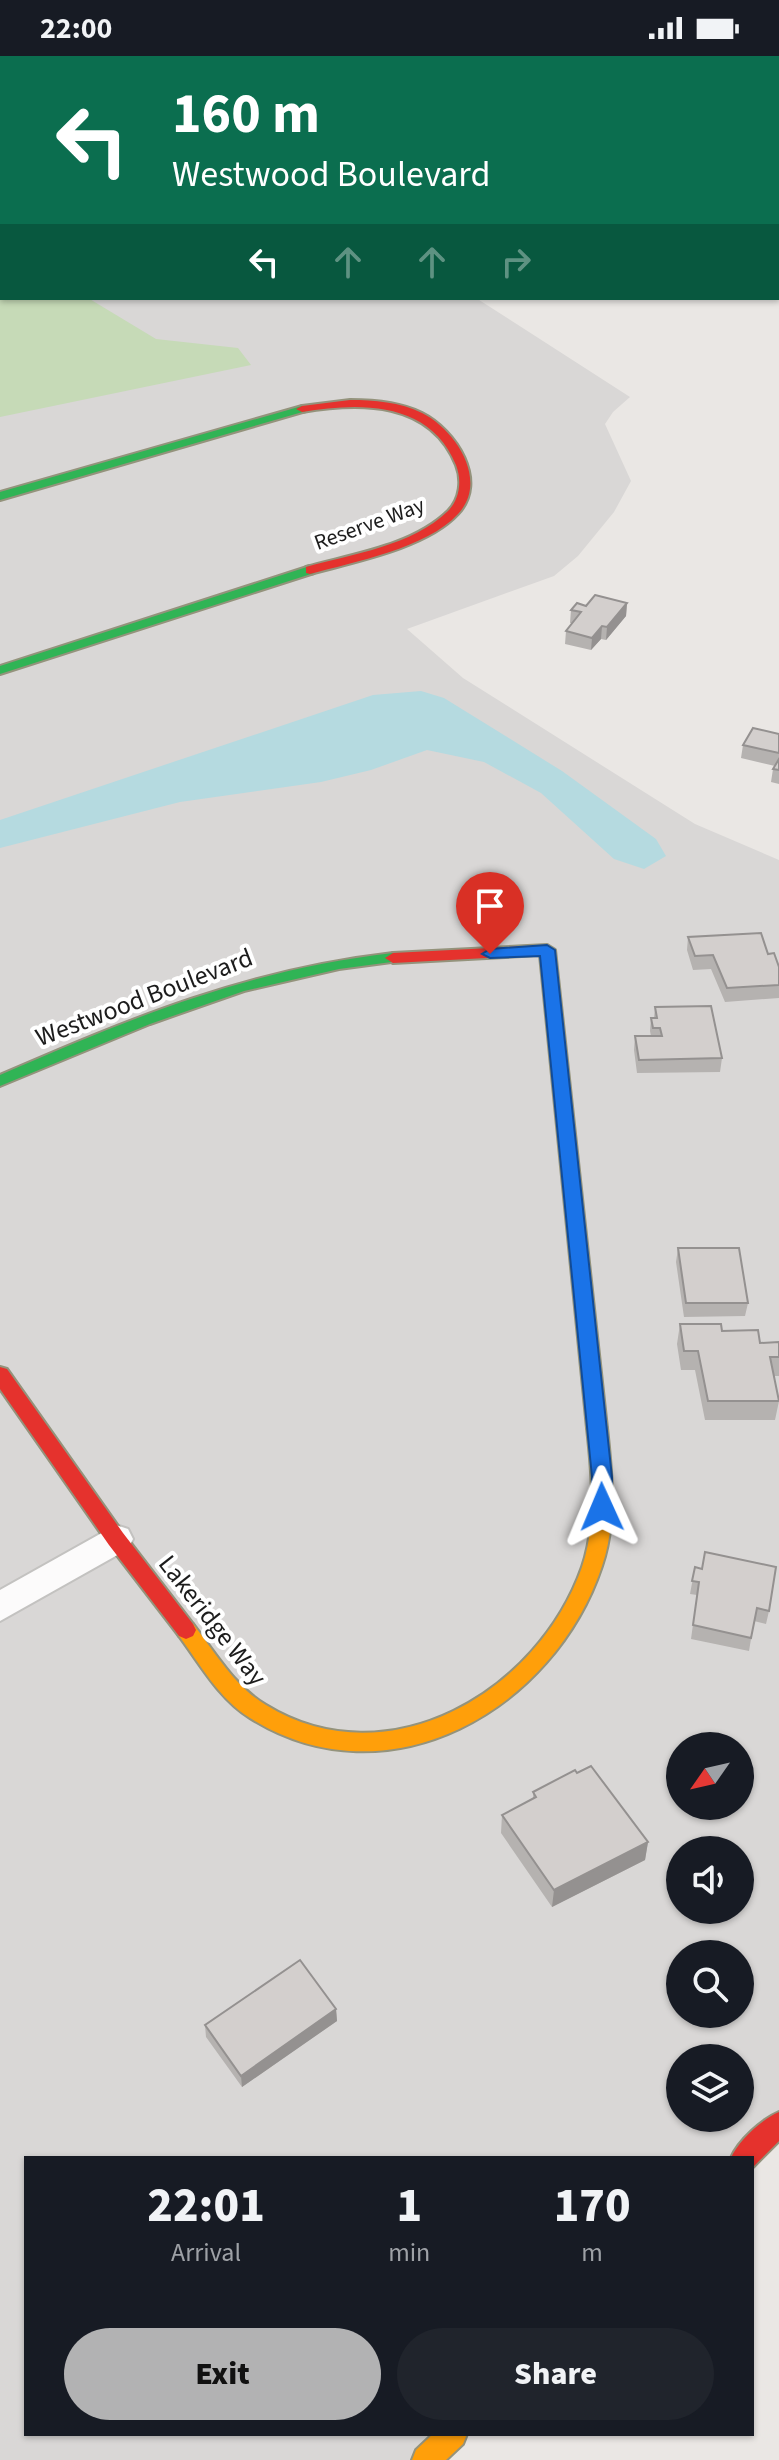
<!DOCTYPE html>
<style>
body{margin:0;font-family:"Source Sans 3",sans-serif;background:#20242c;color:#f1f3f6;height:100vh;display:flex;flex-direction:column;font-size:30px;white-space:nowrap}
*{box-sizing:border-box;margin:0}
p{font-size:26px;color:#9ea1a6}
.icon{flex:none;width:44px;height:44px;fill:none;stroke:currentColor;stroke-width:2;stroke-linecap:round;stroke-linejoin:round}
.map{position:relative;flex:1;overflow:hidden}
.sheet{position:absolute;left:24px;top:2100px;width:730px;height:280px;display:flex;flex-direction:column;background:#171b24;border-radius:0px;box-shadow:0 2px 6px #0004}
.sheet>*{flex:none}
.banner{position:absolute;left:0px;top:0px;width:780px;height:244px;box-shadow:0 2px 6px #0004;background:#0b6e4f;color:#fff;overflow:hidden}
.needle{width:52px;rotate:236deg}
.buttons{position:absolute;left:666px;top:1676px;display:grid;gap:16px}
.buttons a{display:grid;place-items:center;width:88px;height:88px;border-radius:50%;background:#171b24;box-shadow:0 2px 6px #0004;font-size:40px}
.pin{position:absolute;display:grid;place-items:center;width:68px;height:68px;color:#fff;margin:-82px -34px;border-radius:50% 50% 50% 0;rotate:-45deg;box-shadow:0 0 8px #0007}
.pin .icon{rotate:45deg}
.me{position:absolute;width:88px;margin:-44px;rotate:359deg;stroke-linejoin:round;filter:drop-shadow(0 0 6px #0008)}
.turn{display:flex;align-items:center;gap:28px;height:168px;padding:0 40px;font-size:36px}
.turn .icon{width:104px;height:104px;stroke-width:2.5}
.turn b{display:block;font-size:56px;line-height:68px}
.lanes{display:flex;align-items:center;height:76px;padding:0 40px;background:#0003;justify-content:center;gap:40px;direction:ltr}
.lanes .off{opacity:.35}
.eta{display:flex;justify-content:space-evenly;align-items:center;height:136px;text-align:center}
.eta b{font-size:48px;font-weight:800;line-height:56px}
.primary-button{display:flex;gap:16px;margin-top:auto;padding:16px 40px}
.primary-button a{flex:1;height:92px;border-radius:48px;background:#b2b2b3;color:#111;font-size:32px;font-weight:800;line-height:92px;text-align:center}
.primary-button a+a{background:#20242c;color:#f1f3f6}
.status{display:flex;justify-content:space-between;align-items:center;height:56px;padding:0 40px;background:#171b24;direction:ltr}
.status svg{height:22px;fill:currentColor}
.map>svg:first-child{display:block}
</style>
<div class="status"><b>22:00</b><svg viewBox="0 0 49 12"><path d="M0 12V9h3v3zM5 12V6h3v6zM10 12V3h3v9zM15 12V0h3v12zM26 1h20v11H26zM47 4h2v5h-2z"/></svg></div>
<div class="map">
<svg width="779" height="2404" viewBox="0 0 779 2404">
<rect width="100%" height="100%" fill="#eae7e4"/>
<path fill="#d9d7d6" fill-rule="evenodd" d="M0 0H779L778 156V2H2V242H476L630 341 613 356 605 368 631 425 614 456 578 500 554 520 407 573 463 622 695 768 779 804V2068L744 2102H26V2378H453L426 2404H0ZM680 1690H740V1750H680ZM680 1794H740V1854H680ZM680 1898H740V1958H680ZM680 2002H740V2062H680Z"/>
<path fill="#c6dab7" d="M0 198 2 242H88L156 283 238 292 251 309 0 361Z"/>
<path fill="#b5dae0" d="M421 635 444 642 562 715 656 783 666 800 644 813 614 803 541 737 484 706 427 694 371 714 321 726 180 746 0 792V764L373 639Z"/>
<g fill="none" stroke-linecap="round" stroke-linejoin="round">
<defs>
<path id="street" d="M168 0H191L167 2Z
M509 0H524L525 2H510Z
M0 25H2V33H0Z
M778 76H779V86H778Z
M116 1469 128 1473 133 1483 128 1493 0 1565V1534Z"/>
<path id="fast" d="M302 350 306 351V355L0 444V436Z
M310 510 316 514 314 517 0 618V610Z
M393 897 399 899 401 902 399 905 339 913 244 935 150 968 0 1030V1019C134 961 246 914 393 897Z"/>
<path id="slow" d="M597 1365 604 1367 607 1372C612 1417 617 1467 602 1510 554 1654 388 1749 250 1662 219 1643 200 1608 179 1580L176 1574 179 1568 186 1565 193 1568C215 1596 235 1631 266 1649 388 1724 538 1636 582 1511 597 1467 592 1417 587 1372L590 1367Z
M433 2378H467L463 2388 446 2404H412L416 2394Z"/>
<path id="jam" d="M350 344C374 344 400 346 422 357 456 374 489 425 458 458 427 492 354 506 310 518L306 517V511C352 498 412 490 448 455 460 443 462 424 456 409 430 345 360 346 302 356L296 353 302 350Z
M547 889 555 894 607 1372 604 1377H590L587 1372 540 899 393 907 385 902 393 897Z
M0 1311 7 1313 123 1477 193 1568 196 1574 193 1580 186 1583 179 1580 109 1489 0 1333Z
M779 2056V2085L753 2111 752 2102H731C738 2085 762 2063 779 2056Z"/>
</defs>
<use href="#street" stroke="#c3c2c0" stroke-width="4"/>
<use href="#fast" stroke="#94937c" stroke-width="4"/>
<use href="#slow" stroke="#94937c" stroke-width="4"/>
<use href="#jam" stroke="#94937c" stroke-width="4"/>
<use href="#street" fill="#fcfbfb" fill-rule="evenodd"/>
<use href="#fast" fill="#30b455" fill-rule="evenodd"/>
<use href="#slow" fill="#ff9f0a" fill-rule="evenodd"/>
<use href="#jam" fill="#e5322d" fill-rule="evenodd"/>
</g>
<path fill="#b5b2b0" d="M627 547 626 560 606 584 601 583 591 594 565 588 566 575 572 567H570L571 554 586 550Z
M779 678V728L771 726 773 713 775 710 741 702 743 689Z
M688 881 768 898 779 911V942L725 946 711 913 693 914 687 894Z
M655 951 722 1002 720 1016 637 1017 634 994 635 980H651L650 975 651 962H654Z
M678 1192 748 1247 745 1260 684 1261 676 1206Z
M680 1268 722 1275 760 1287 779 1286V1320H774L779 1345 775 1364H705L695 1314H681L677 1288Z
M695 1511 769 1555 766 1568 754 1565 749 1595 691 1583 697 1539 690 1538Z
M533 1736 648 1786 645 1804 552 1851 501 1777 502 1759 533 1743Z
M336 1953 337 1965 242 2031 206 1981 205 1969Z"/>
<path fill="#949190" d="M627 547 626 560 606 584 607 571Z
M602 570 601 583 591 594 592 582Z
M648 1786 645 1804 552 1851 554 1834Z
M336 1953 337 1965 242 2031 241 2020Z"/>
<path fill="#d3cfcd" stroke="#949190" stroke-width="2" d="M595 539 627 547 607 571 602 570 592 582 566 575 581 556 571 554 577 547 586 550Z
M753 672 779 678V697L743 689Z
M779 703V714L773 713Z
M761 877 768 898 774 897 779 911V929L727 932 713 899 695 900 688 881Z
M711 950 722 1002 639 1004 635 980H662L660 972H653L651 962H657L655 951Z
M678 1192H739L748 1247H686Z
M680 1268H721L722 1275 758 1274 760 1287 779 1286V1301H770L779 1345H708L698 1295H684Z
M705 1496 776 1511 769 1555 757 1552 751 1582 693 1569 699 1526 692 1525 695 1511 702 1513Z
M591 1710 648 1786 554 1834 502 1759 536 1741 533 1736 575 1714 577 1717Z
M300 1904 336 1953 241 2020 205 1969Z"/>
<path fill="#1a73e8" stroke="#114b97" stroke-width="2" d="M547 889 555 894 612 1421V1451L609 1457H595L592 1451V1421L540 900 490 902 482 898 490 893Z"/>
<g text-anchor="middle" stroke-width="8" stroke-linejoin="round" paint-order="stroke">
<g font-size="22" fill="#1c1c1c" stroke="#fff">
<text transform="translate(369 467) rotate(-20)" y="8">Reserve Way</text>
</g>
<g font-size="26" fill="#1c1c1c" stroke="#fff">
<text transform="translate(144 941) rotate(-21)" y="9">Westwood Boulevard</text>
<text transform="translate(213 1564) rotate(52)" y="9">Lakeridge Way</text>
</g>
</g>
</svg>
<div class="buttons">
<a><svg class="needle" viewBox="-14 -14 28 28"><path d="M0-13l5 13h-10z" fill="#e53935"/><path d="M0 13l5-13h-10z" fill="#9ea1a6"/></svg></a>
<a><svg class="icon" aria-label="sound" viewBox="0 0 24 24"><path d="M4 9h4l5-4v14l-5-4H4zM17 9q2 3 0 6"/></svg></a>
<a><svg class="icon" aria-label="search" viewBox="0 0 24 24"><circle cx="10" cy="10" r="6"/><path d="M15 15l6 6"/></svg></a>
<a><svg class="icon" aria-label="layers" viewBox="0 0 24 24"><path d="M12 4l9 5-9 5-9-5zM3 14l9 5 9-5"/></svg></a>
</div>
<div class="pin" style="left:490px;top:898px;background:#d93025"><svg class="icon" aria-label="arrive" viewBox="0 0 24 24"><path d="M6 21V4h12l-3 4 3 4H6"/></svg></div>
<svg class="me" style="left:602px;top:1451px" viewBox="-20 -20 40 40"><path d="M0-17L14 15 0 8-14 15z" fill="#1a73e8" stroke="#fff" stroke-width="4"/></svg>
<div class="banner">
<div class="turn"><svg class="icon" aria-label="left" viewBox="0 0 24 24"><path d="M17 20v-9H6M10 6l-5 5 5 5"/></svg><div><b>160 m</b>Westwood Boulevard</div></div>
<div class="lanes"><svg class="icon" aria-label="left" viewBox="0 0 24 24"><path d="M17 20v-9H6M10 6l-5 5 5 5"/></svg><svg class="icon off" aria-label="ahead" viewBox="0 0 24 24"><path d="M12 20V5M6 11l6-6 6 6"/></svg><svg class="icon off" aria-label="ahead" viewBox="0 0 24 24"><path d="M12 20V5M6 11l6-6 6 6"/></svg><svg class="icon off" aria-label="right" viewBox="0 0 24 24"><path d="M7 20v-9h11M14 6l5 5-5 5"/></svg></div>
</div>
<section class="sheet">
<div class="eta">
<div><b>22:01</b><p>Arrival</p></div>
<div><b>1</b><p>min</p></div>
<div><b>170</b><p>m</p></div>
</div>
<div class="primary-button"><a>Exit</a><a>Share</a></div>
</section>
</div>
